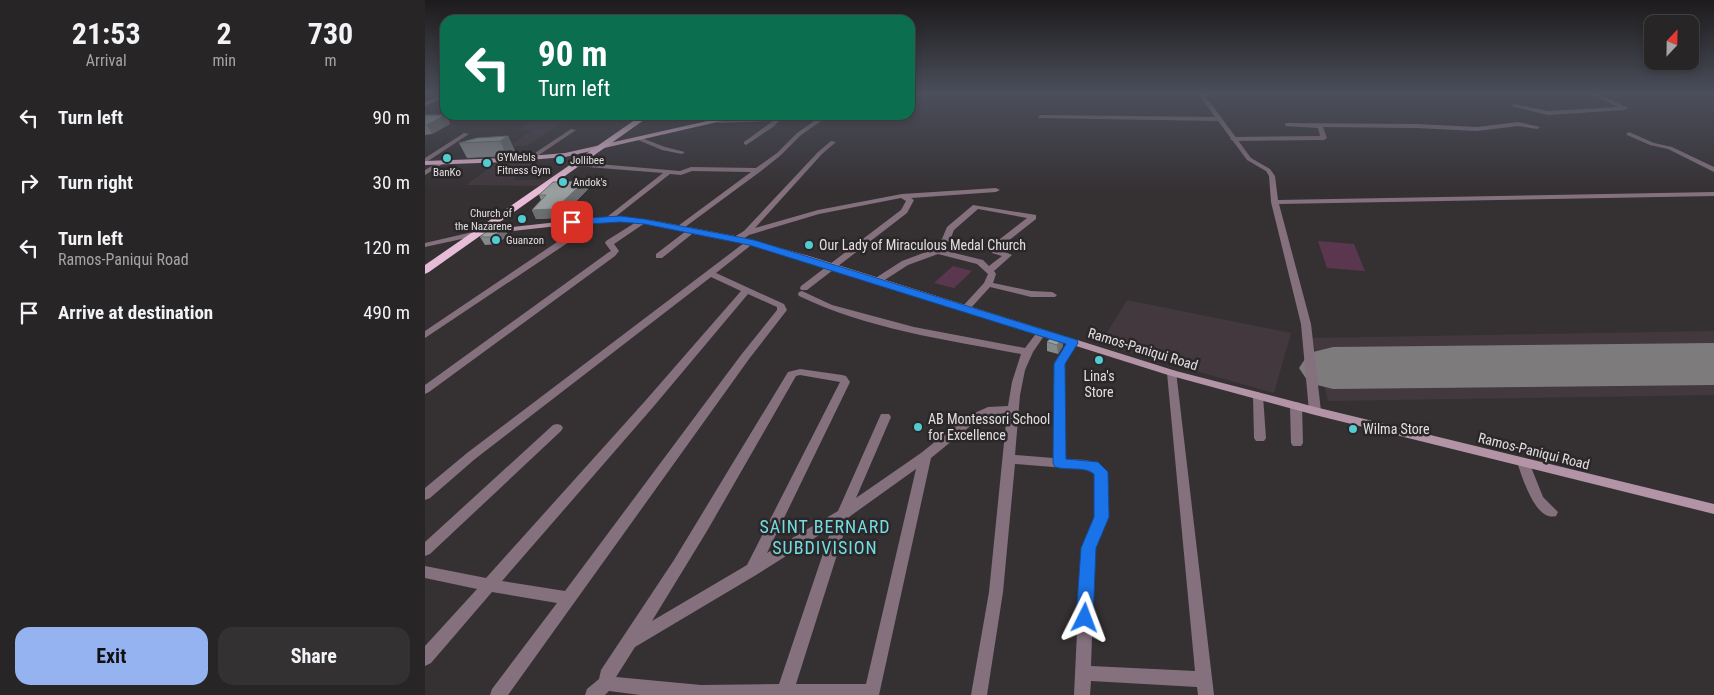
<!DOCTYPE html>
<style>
body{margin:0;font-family:"Roboto Condensed",sans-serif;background:#343132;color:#f1f3f6;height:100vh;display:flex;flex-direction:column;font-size:19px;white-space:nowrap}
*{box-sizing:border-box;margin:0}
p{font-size:16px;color:#a5a5a7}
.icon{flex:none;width:28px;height:28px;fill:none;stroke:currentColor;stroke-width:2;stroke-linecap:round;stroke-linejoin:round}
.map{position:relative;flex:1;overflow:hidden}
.side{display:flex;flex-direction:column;background:#282526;width:425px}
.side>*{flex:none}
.banner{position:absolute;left:15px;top:15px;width:475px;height:105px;border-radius:15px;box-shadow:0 2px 8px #0003,0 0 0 1px #444243;background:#0b6e4f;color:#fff;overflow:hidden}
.needle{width:32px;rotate:22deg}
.tools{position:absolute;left:1219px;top:15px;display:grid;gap:10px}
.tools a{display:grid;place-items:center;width:55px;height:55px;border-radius:10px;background:#282526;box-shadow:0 2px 8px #0003,0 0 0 1px #444243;font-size:25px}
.pin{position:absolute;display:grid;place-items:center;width:42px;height:42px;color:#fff;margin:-21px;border-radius:10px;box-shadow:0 2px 8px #0006}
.me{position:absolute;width:55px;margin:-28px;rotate:3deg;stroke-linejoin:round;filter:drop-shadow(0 0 4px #0008)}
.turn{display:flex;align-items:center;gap:18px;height:105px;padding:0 15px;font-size:22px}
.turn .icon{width:65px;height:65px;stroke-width:2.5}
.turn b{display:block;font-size:35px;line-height:42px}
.eta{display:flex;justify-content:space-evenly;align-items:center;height:85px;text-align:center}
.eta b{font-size:30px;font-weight:700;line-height:35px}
.primary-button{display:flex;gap:10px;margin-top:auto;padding:10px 15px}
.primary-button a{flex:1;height:58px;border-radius:15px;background:#95b2f1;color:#111;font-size:20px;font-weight:700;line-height:58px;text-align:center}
.primary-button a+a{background:#343132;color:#f1f3f6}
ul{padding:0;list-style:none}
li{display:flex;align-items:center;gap:15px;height:65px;padding:0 15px}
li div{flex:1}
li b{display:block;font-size:19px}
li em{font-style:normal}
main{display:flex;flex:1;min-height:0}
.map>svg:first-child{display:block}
</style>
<main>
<section class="side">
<div class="eta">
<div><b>21:53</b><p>Arrival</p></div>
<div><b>2</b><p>min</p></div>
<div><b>730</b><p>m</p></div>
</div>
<ul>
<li><svg class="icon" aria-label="left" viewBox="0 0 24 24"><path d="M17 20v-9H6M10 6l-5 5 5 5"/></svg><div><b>Turn left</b></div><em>90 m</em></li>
<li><svg class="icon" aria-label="right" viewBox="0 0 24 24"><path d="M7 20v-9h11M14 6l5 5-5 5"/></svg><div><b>Turn right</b></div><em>30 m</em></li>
<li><svg class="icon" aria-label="left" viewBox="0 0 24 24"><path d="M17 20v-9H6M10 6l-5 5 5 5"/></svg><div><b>Turn left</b><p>Ramos-Paniqui Road</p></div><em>120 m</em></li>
<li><svg class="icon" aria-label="arrive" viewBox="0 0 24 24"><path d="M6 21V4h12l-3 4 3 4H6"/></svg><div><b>Arrive at destination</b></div><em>490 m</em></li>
</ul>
<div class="primary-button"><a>Exit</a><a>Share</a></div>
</section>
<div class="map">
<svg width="1289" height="695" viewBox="0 0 1289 695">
<rect width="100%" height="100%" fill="#353133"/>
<path fill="#42383e" d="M117 115H148L102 146H84L107 130 95 129Z
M113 159 87 180H122L114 186 41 185 76 160Z
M702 300 866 333 849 393 675 344Z
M1289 331V395L903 401 887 338Z"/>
<path fill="#5b374f" d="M893 241 929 244 940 271 902 268Z
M528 266 547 271 529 288 509 283Z"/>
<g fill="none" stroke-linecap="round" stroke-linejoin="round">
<path fill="#7e7b7d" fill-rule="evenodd" d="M1289 343V385L908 389 884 383 874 368 884 353 908 347Z"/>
<path fill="#85717d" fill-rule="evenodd" d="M18 94H20V97L0 106V102Z
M1166 94H1173L1203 108 1200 110 1123 115 1086 106 1089 104 1123 111 1193 107Z
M405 115 376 135 356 155 336 171 256 230H253V226L326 172 267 171 256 175 245 174 185 221H182V217L238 173 150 166 147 164 150 162 255 171 266 167 331 168 352 153 372 133 392 119 355 120 348 127 321 145 319 144V142L348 121 295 123 293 122V120Z
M616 115 794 117 797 119 794 121 614 118 613 117Z
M1093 122 1115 127 1112 129 1093 126 1052 131 992 128 898 127 902 138 899 140 808 141 805 139 808 137 895 136 893 128 860 126V124L862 123 992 124 1052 127Z
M146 129 151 130 108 159H104V157Z
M1204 132 1229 143 1247 147 1289 167V172L1243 149 1225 145 1202 135 1201 134Z
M39 133 44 134 0 163V158Z
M213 138H217L240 147 260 152 257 154 237 150 213 140Z
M406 141 411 142 397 154 330 228 393 210 477 194 571 188 575 190 571 192 486 198 489 200 482 213 382 290H376L375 288 376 286 476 210 481 201 476 198 394 214 324 235 315 241H309V237L319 231 393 152Z
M16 161 21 162 0 175V170Z
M548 205 611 215V219L573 249 587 255 569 271 571 274 568 283 606 291 627 292 632 295 630 297H606L565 287 544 310H538L536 308 538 306 559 283 563 274 552 264 513 254 483 265 455 283H449L448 281 449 279 477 261 509 249 517 239 522 227ZM553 209 602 218 566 246 565 248 567 253 577 256 564 266 558 260 517 250 525 240 529 230Z
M157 219H163L164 221 144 242 0 338V331L138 238Z
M216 219H222L223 221 189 244 194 251 190 256 4 392 0 394V385L184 252 186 251 180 243 181 241Z
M265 228H268L272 230 237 258H231V254Z
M323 240H329L330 242 291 273 359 304 362 310 324 359 83 695H65L67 689 132 603 67 592 6 663 0 666V646L52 589 0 578V566L61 578 221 400 316 291 286 277 50 459 5 498 0 500V488L42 453ZM323 294 352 307V310L316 355 140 591 77 581 229 406Z
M377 291 407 305 489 327 600 348 613 331H619L621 333 608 352 600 370 595 395 590 455 628 458 629 363 644 341H652L653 343 639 363 640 459C655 460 674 458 682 472L684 517 670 548 666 666 770 671 742 373 747 370 751 371 789 695H773L772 687 666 681 665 695H649L656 548 670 517V474L665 470 590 464 578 592 562 695H546L564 592 582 413 565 415 549 423 506 458 454 695H215L184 691 180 695H160L162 689 174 679 176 670 249 560 363 372 375 369 417 375 421 376 425 382 342 553 413 511 456 414H464L466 417 431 498 496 453 541 417 563 407 583 406 587 382 596 354C522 340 442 329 374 296L373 294 374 292ZM375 375 415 382 322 565 227 621 282 531 371 376ZM491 469 441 684H371L424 517ZM407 527 354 684 276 685 191 677 210 647 331 575Z
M833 392 838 396 841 438 839 441H831L829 438 828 396Z
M871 402 875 403 877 406 878 443 876 446H868L866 443 865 406 867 403Z
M132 424 136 425 138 428 136 431 5 554 0 556V542L128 425Z
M1098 458 1102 459 1104 462 1118 497 1133 512 1131 516C1110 522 1097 476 1092 462L1094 459Z"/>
<path fill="#85717d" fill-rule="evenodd" d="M773 94H779L826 158 845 169 850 176 853 200 1289 192V196L854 204 886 324 896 411 894 414H886L884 411 876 324 846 202 844 176 841 171 822 160Z
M52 231 56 233 55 235 0 247V243Z"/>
<path fill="#b394a7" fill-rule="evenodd" d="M195 217 231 221 315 237 384 256 751 371 890 407 1289 504V514L890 415 743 375 378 260 311 241 231 225 195 221 160 223 52 235 48 233 52 231 160 219Z"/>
<path fill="#d7afc8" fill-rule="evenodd" d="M309 115H323L140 157 81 162 0 165V161L81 158 140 153Z"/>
<path fill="#e7bcd6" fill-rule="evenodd" d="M217 115H226L4 272 0 274V265Z"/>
</g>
<path fill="#848989" d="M0 115H21L25 124 7 134 0 135Z
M83 136 90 151 82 156 42 158 34 143Z
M163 189 138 215 132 218 111 219 107 210 116 200 114 195Z
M78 227 83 235 72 244 60 245 55 237Z
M622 342 638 346 633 354 622 351Z"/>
<path fill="#6b6f6f" d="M21 115 25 124 7 134 2 125Z
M83 136 90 151 82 156 75 141Z
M160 181 163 189 138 215 132 218 111 219 107 210Z
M78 227 83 235 72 244 67 237Z
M638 338V346L633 354 632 345Z"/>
<path fill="#999f9f" stroke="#6b6f6f" d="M0 115H20L2 125H0Z
M83 136 75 141 34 143 52 138Z
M160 181 133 206 128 209 107 210 121 195H114L128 182Z
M67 227H78L67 237H55Z
M628 335 638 338 632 345 622 342Z"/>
<linearGradient id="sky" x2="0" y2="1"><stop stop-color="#1d1b1c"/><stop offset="0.49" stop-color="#4b4e5b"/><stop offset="1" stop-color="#4b4e5b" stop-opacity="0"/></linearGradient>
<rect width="1289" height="191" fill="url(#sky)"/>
<path fill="#1a73e8" stroke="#114b97" d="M195 216 219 219 329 240 652 340 653 343 640 364 641 459 673 462 683 472 684 517 671 548 668 618 666 623 660 626 654 623 651 618 656 548 669 517V474C659 466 642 471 630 467L628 463 629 364 641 344 324 245 219 224 195 222 147 225 143 222 147 219Z"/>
<g fill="#51ccd1" stroke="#2b2729" stroke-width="2">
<circle cx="22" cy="158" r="5"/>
<circle cx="135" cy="160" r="5"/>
<circle cx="62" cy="163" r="5"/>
<circle cx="138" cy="182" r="5"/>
<circle cx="97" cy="219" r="5"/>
<circle cx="71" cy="240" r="5"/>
<circle cx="384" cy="245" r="5"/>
<circle cx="674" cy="360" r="5"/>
<circle cx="493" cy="427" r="5"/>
<circle cx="928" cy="429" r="5"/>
</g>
<g text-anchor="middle" stroke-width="5" stroke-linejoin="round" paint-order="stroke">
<g font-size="11" fill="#e1dee0" stroke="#2b2729" text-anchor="start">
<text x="72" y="161">GYMebls<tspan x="72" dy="13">Fitness Gym</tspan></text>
<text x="145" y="164">Jollibee</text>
<text x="22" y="176" text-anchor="middle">BanKo</text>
<text x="148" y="186">Andok's</text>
<text x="87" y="217" text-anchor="end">Church of<tspan x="87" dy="13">the Nazarene</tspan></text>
<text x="81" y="244">Guanzon</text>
</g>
<g font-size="14" fill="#e1dee0" stroke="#2b2729" text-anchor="start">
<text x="394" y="250">Our Lady of Miraculous Medal Church</text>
<text x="674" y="381" text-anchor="middle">Lina's<tspan x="674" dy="16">Store</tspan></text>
<text x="503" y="424">AB Montessori School<tspan x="503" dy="16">for Excellence</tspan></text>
<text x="938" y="434">Wilma Store</text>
</g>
<g font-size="14" fill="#e1dee0" stroke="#2b2729">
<text transform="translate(718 349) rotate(17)" y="5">Ramos-Paniqui Road</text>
<text transform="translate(1109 451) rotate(14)" y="5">Ramos-Paniqui Road</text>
</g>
<g font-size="18" letter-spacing="1" fill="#71dde1" stroke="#2b2729">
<text x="400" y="533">SAINT BERNARD<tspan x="400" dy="21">SUBDIVISION</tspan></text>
</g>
</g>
</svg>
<div class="tools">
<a><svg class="needle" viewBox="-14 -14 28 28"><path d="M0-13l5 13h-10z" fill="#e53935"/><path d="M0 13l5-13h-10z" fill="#a5a5a7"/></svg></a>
</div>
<div class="pin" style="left:147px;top:222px;background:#d93025"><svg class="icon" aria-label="arrive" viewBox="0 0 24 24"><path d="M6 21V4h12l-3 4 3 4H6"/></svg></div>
<svg class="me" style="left:660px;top:618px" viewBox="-20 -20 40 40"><path d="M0-17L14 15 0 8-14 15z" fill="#1a73e8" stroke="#fff" stroke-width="4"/></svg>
<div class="banner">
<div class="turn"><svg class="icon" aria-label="left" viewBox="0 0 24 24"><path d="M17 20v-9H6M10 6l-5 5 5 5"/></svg><div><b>90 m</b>Turn left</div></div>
</div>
</div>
</main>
